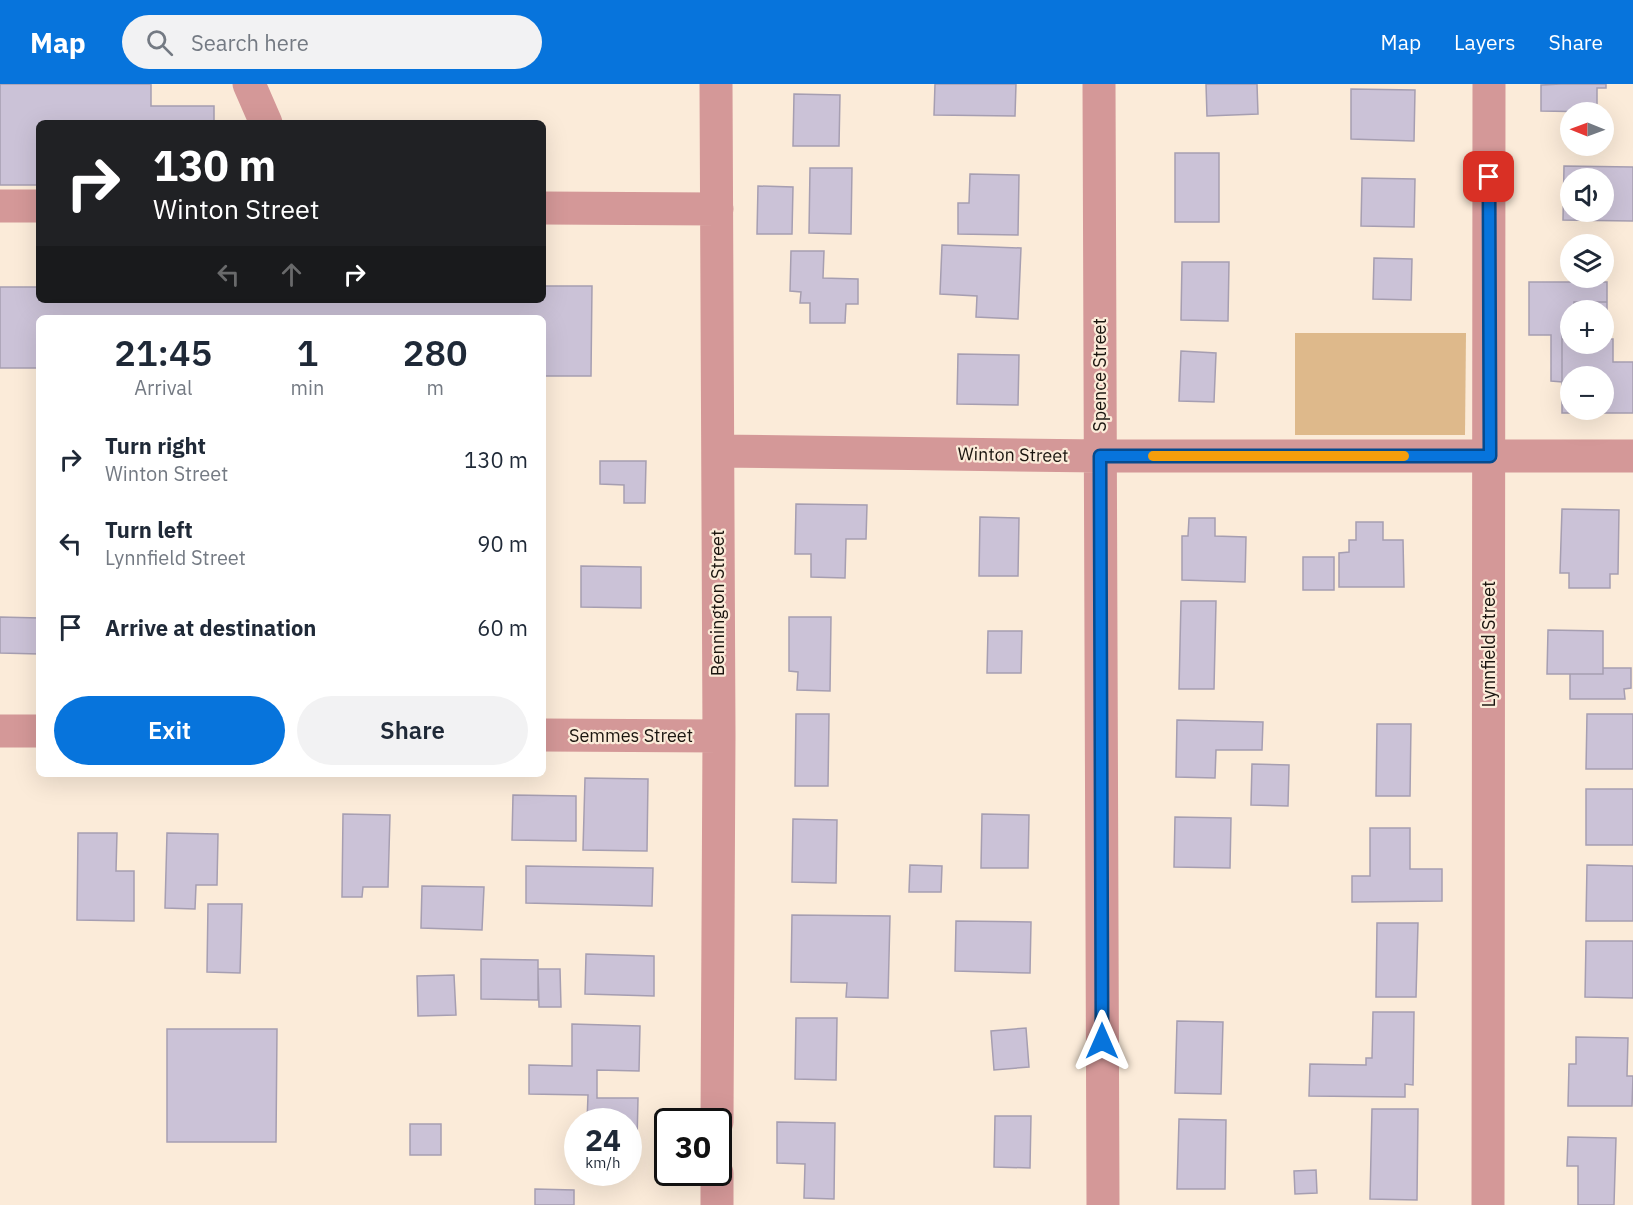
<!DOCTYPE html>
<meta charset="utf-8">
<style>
body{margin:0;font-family:"IBM Plex Sans",sans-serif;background:#f2f2f3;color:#1f2937;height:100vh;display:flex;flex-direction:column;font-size:22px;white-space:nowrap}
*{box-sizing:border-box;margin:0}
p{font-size:20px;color:#747a83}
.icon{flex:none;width:33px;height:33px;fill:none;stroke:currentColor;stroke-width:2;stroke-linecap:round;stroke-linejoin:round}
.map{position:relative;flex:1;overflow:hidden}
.details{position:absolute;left:36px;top:231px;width:510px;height:462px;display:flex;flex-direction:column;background:#fff;border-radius:9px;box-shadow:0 6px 24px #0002}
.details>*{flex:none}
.banner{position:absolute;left:36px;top:36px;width:510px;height:183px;border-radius:9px;box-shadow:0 6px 24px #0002;background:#202124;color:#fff;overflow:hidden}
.needle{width:39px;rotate:271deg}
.fabs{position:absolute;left:1560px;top:18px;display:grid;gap:12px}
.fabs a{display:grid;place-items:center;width:54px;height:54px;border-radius:50%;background:#fff;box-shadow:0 6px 24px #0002;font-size:30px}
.speed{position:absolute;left:564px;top:1024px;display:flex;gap:12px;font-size:30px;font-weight:700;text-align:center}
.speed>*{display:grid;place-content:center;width:78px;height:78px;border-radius:50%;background:#fff;box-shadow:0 6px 24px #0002;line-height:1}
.speed small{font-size:15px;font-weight:400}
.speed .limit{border:3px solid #111;border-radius:9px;background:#fff;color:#111}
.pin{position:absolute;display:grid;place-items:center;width:51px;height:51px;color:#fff;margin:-26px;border-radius:12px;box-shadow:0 3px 9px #0006}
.me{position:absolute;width:66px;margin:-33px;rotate:0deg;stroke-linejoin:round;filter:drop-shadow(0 0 4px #0008)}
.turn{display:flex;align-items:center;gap:21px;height:126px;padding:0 18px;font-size:27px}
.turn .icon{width:78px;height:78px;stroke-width:2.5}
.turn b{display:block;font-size:42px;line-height:51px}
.lanes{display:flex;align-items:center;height:57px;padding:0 18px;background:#0003;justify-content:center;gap:30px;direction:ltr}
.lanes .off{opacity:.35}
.eta{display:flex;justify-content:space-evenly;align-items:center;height:102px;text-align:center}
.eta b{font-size:36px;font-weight:600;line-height:42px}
.action{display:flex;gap:12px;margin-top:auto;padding:12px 18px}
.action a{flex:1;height:69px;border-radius:36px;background:#0774dc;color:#fff;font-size:24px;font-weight:600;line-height:69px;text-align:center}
.action a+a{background:#f2f2f3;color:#1f2937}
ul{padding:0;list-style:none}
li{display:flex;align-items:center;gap:18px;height:84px;padding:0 18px}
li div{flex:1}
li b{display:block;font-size:22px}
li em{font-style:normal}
header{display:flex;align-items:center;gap:36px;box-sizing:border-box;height:84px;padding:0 30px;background:#0774dc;color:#fff}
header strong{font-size:28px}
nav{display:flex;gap:33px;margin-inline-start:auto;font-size:21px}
.search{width:420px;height:54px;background:#f2f2f3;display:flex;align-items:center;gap:15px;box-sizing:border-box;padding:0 21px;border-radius:33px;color:#747a83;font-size:22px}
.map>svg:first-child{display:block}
</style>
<header>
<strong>Map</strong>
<div class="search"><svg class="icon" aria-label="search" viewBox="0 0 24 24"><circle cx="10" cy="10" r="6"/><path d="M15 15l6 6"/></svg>Search here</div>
<nav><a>Map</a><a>Layers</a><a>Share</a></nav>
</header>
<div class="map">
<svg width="1633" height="1121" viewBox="0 0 1633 1121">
<rect width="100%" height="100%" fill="#fbebd9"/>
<path fill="#deb98b" d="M1295 249H1466L1465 351H1295Z"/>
<path fill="#cbc2d7" stroke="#a69eb1" stroke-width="1.5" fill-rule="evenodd" d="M0 0H151V22H214V39H39V101H0Z
M935 0H1016L1015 32 934 31Z
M1206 0H1257L1258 30 1207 32Z
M1561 0H1606V4H1597V28L1541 27V1Z
M1351 5 1415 6 1414 57 1351 55Z
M794 10 840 11 839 62H793Z
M1175 69H1219V138H1175Z
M1564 82 1633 83V137L1563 136ZM1570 94H1604V128H1570Z
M810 84H852L851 150 809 149Z
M970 90 1019 91 1018 151 958 150V119H969Z
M1362 94 1415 95 1414 143 1361 142Z
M758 102 793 103 792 150H757Z
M942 161 1021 164 1018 235 976 233 977 212 940 210Z
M791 167H824L823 194 858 195V220H846L845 239H810V219H800L801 208 790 207Z
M1374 174 1412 175 1411 216 1373 215Z
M1182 178H1229L1228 237 1181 236Z
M1529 198H1607V218H1574L1573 226H1570V250H1562V298L1551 297V251H1529Z
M543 202H592L591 292H543V234H39V284H0V203H39V216H543Z
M1574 218H1607V249H1604V226H1573Z
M1562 255H1570V260H1604V255H1613V278H1633V329H1562ZM1570 292H1604V326H1570Z
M1181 267 1216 269 1214 318 1179 317Z
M958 270 1019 271 1018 321 957 320Z
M600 377H646L645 419H624V401L600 400Z
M796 420 867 421 866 455H846L845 494 811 493V470H795Z
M1562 425 1619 426 1618 490H1610V504H1569V489H1560Z
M980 433 1019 434 1018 492H979Z
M1189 434H1215V452L1246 453 1245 498 1182 496V452H1188Z
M1356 438H1383V456H1403L1404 503H1339V469L1349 468V456H1356Z
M1303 473H1334V506H1303Z
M581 482 641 483V524L581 523Z
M1181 517H1216L1214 605H1179Z
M0 533 39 534V570L0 569Z
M789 533H831L830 607 797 606 798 588 789 587Z
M1548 546 1603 547V590H1547Z
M988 547H1022L1021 589H987Z
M1603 584H1631V604L1624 605 1625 615H1570V590H1603Z
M796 630H829L828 702H795Z
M1587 630H1633V685H1586Z
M1177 636 1263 638 1262 666H1216L1215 694 1176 693Z
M1377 640H1411L1410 712H1376Z
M1252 680 1289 681 1288 722 1251 721Z
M585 694 648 695 647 767 583 766Z
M1586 705H1633V761H1586Z
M513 711 576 712V757L512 756Z
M343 730 390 731 388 803H363L362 813H342Z
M982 730 1029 731 1028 784H981Z
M1175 733 1231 734 1230 784 1174 783Z
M793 735 837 736 836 799 792 798Z
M1370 744H1410V785H1442V817L1352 818V792H1370Z
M78 749H117L116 787H134V837L77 836Z
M167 749 218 750 217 801H196L195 825 165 824Z
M910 781 942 782 941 808H909Z
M1587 781 1633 782V837H1586Z
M526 782 653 784 652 822 526 819Z
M422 802 484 803 482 846 421 844Z
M208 820H242L240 889 207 888Z
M792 831 890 832 888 914 846 913 847 899 791 898Z
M956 837 1031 838 1030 889 955 887Z
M1377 839H1418L1416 913H1376Z
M1586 857H1633V914L1585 913Z
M586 870 654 872V912L585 910Z
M481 875 538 876V916L481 915Z
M538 885H560L561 923H539Z
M454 891 456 931 418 932 417 892Z
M1373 928H1414L1413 1001 1405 1000V1013L1309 1012 1310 980 1366 981V974H1372Z
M796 934H837L836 996 795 995Z
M1177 937 1223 938 1221 1010 1175 1009Z
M572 940 640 942 639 987 597 986V1014H638L637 1059H628V1038H587L588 1011 529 1010V981L572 982Z
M1026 944 1029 983 994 986 991 947Z
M167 945H277L276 1058H167Z
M1576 953 1628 954 1627 992H1633L1632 1022H1568L1569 980H1576Z
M1372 1025H1418L1417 1116 1370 1115Z
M995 1032H1031L1030 1084 994 1083Z
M1179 1035 1226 1036 1225 1105H1177Z
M777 1038 835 1039 834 1115 804 1114 805 1080 777 1079Z
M410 1040H441V1071H410Z
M1568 1053 1616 1054 1614 1121H1578V1082H1567Z
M1316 1086 1317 1109 1295 1110 1294 1087Z
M535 1105 574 1106V1121H535Z"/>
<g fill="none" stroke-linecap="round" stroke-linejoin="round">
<path stroke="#d49898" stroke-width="33" d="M249 0 266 39
M716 0 719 652 717 1038
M1099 0 1103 1121
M0 122H39
M543 124 717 125
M718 367 1100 372H1633
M0 647H39
M543 651 719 652
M717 1121V1089
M1488 1121 1489 0"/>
</g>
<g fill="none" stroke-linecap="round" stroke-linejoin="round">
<defs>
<path id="route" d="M1102 957 1100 372H1490L1489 93"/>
</defs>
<use href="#route" stroke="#054b8f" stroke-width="15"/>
<use href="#route" stroke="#0774dc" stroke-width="10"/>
<path stroke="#f59e0b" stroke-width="10" d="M1153 372H1404"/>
</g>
<g text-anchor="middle" stroke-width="4.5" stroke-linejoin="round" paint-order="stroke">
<g font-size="18" fill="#1a150f" stroke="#fbebd9">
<text transform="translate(1100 291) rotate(-90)" y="6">Spence Street</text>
<text transform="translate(1013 371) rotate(1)" y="6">Winton Street</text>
<text transform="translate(718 519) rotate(-90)" y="6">Bennington Street</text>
<text transform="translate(1489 560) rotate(-90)" y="6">Lynnfield Street</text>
<text x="631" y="658">Semmes Street</text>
</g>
</g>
</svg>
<div class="fabs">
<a><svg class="needle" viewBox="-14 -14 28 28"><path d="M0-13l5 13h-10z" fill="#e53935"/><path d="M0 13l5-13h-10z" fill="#747a83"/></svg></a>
<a><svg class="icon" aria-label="sound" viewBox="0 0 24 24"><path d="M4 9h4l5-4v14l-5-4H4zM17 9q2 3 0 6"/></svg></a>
<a><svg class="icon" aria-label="layers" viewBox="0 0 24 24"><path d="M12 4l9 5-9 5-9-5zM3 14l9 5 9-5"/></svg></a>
<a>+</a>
<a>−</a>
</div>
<div class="speed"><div>24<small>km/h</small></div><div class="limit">30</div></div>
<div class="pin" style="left:1489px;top:93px;background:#d93025"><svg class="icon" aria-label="arrive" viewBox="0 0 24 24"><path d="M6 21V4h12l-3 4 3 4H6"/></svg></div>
<svg class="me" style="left:1102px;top:957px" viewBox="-20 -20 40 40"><path d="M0-17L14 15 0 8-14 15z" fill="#0774dc" stroke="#fff" stroke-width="4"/></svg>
<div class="banner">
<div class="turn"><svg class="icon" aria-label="right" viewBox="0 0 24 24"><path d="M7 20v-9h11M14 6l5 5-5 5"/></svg><div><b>130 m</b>Winton Street</div></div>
<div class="lanes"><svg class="icon off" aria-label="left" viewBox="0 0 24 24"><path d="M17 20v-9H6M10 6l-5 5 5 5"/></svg><svg class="icon off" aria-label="ahead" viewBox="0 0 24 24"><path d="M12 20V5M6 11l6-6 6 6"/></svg><svg class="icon" aria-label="right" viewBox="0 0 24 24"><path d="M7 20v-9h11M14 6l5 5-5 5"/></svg></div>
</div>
<section class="details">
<div class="eta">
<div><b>21:45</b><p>Arrival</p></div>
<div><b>1</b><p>min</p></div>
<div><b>280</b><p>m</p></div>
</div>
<ul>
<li><svg class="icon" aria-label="right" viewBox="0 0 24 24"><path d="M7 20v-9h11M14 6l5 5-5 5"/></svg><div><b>Turn right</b><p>Winton Street</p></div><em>130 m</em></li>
<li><svg class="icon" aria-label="left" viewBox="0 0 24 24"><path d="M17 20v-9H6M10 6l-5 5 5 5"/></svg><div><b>Turn left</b><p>Lynnfield Street</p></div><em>90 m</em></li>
<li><svg class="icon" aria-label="arrive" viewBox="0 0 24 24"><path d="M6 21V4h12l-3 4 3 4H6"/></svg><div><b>Arrive at destination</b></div><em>60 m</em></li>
</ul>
<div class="action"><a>Exit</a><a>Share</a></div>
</section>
</div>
